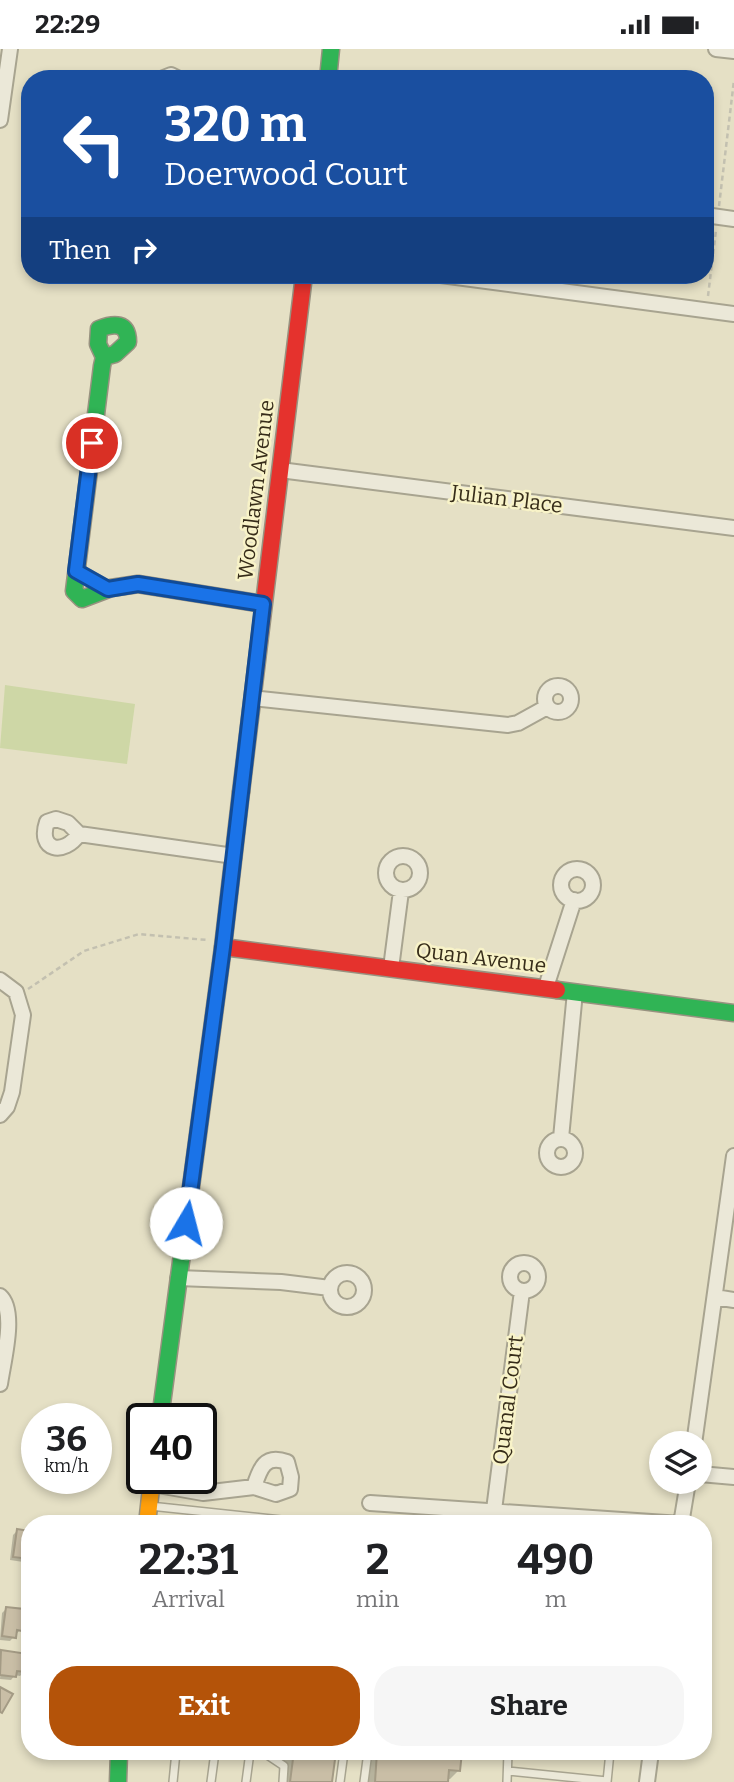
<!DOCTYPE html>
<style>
body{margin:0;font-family:Bitter,serif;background:#f6f6f6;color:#202124;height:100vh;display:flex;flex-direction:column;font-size:26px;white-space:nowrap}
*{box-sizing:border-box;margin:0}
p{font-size:23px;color:#757577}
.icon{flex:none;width:38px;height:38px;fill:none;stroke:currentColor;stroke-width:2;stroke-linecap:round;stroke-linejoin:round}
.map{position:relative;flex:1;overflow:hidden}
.side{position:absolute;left:21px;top:1466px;width:691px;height:245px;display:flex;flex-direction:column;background:#fff;border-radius:28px;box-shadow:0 4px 10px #0003}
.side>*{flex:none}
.top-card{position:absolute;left:21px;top:21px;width:693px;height:214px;border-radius:28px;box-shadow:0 4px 10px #0003;background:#1a4fa0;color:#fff;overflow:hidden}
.controls{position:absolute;left:649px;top:1382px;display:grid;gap:14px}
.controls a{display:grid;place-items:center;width:63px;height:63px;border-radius:50%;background:#fff;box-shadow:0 4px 10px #0003;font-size:35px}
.speed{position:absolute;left:21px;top:1354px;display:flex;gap:14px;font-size:35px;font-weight:700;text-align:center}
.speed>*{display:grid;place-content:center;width:91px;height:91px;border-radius:50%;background:#fff;box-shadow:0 4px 10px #0003;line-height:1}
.speed small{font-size:18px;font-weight:400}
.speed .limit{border:4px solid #111;border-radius:10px;background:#fff;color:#111}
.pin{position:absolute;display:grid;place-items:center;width:60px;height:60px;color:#fff;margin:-30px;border:4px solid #fff;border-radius:50%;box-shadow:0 2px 7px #0007}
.me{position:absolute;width:77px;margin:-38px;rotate:8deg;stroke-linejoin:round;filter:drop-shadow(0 0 5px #0008)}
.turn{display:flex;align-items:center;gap:24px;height:147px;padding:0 28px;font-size:32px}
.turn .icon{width:91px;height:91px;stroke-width:2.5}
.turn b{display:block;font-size:49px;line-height:60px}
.then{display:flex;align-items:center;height:66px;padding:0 28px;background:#0003;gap:14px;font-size:26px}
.eta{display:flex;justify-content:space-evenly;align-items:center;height:119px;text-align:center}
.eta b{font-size:42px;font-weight:700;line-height:49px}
.primary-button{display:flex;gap:14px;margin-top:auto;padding:14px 28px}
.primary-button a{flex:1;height:80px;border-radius:28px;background:#b45309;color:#fff;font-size:28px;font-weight:700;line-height:80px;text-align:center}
.primary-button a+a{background:#f6f6f6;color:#202124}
.status{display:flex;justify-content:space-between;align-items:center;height:49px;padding:0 35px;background:#fff;direction:ltr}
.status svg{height:19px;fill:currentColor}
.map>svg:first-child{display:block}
</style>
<div class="status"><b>22:29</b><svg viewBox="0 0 49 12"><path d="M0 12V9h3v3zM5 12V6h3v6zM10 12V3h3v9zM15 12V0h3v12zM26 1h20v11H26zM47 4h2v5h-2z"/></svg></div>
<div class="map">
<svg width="734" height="1733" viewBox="0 0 734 1733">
<rect width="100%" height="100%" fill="#e5e0c5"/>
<path fill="#ced7a6" d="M5 636 135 655 127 715 0 699Z"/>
<path fill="#0003" d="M17 1482 30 1483V1514L10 1511 13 1486Z
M6 1560 20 1581 10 1592 0 1591 2 1564Z
M2 1603 24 1623 20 1627 15 1626 11 1631 0 1630Z
M267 1703H335L331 1733H285L287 1716Z
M370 1703H460L459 1721 450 1730H447V1733H368Z"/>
<path fill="#c9bea6" stroke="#a49b85" stroke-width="2" d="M17 1480 30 1482V1510L13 1508Z
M6 1558 24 1560 22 1582 17 1581 16 1589 2 1587Z
M1 1601 28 1605 26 1623 17 1622 16 1628 0 1626Z
M0 1638 13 1645 2 1664 0 1663Z
M283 1703H336L332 1733H290L293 1710Z
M377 1703H462L460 1722 449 1721 448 1733H375Z"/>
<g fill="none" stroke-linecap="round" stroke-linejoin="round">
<defs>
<path id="lane" d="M150 1457 281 1471 289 1475
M263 1703 284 1717 283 1733
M508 1722 607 1732
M173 1733 176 1703
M211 1733 215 1703
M246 1733 250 1703
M340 1733 344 1703
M364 1733 368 1703
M507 1733 508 1703
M607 1733 610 1703"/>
<path id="street" d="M716 0 734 2
M161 30 171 26 179 30
M0 71 10 0
M705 166 734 170
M441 226 734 265
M280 421 734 479
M76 522 108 540
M545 650a13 13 0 1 1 26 0a13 13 0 1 1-26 0Z
M252 649 508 676 518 674 547 658
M79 785 68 774 56 770 47 773C37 802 64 807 79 785L234 807
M386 824a17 17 0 1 1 34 0a17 17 0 1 1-34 0Z
M561 836a16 16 0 1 1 32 0a16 16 0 1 1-32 0Z
M391 919 401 842
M0 931 16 943 23 966 12 1043 7 1058 0 1066
M546 938 574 851
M561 1089 575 943
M547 1104a14 14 0 1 1 28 0a14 14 0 1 1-28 0Z
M510 1228a14 14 0 1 1 28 0a14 14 0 1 1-28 0Z
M330 1241a17 17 0 1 1 34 0a17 17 0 1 1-34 0Z
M178 1229 281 1233 330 1239
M0 1247C17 1262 3 1313 0 1335
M715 1248 734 1251
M694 1395 734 1107
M700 1425 734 1428
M152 1435 203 1444 254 1438 276 1445 290 1440 291 1428 287 1413C265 1405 260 1419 254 1438
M370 1454 681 1475
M494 1461 522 1242
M681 1475 688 1433
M647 1733 651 1703"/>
<path id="fast" d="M328 30 331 0
M104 308 98 295 99 280C114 274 128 273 128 293L115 305 104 308 102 317 74 542 82 550 111 539 138 535 263 555
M557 941 734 964
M160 1370 223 898 241 743
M118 1733 119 1703"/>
<path id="slow" d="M147 1475 152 1430"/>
<path id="jam" d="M241 743 304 226
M223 898 557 941"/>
</defs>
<use href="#lane" stroke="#a8a490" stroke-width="10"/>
<use href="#street" stroke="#a8a490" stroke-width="18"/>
<use href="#fast" stroke="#989280" stroke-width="19"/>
<use href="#slow" stroke="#989280" stroke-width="19"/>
<use href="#jam" stroke="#989280" stroke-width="19"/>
<path stroke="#c3c0b0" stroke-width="2.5" stroke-dasharray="5 3.5" stroke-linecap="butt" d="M719 157 734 31
M708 247 716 181
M28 940 84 902 139 885 207 891"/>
<use href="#lane" stroke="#ebe8d8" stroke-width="7"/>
<use href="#street" stroke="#ebe8d8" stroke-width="14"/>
<use href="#fast" stroke="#30b455" stroke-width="16"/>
<use href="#slow" stroke="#ff9f0a" stroke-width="16"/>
<use href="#jam" stroke="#e5322d" stroke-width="16"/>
</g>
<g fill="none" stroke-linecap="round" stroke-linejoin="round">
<defs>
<path id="route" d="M92 394 76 522 108 540 138 535 263 555 223 898 186 1174"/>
</defs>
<use href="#route" stroke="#114b97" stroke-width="18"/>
<use href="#route" stroke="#1a73e8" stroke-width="12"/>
</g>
<g text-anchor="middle" stroke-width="5" stroke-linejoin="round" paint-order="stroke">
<g font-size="21" fill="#362c19" stroke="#f8f3c8">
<text transform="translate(256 441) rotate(-83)" y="7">Woodlawn Avenue</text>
<text transform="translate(507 450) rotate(7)" y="7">Julian Place</text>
<text transform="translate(481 909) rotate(7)" y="7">Quan Avenue</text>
<text transform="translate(508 1351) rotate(-83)" y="7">Quanal Court</text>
</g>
</g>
</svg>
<div class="controls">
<a><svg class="icon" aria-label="layers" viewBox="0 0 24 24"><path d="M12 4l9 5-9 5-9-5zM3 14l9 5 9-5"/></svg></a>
</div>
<div class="speed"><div>36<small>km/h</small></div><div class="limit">40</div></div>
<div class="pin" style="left:92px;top:394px;background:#d93025"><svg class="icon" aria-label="arrive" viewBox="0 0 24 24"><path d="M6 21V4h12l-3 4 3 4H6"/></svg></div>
<svg class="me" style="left:186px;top:1174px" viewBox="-20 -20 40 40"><circle r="19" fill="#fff"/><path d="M0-13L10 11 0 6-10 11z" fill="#1a73e8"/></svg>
<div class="top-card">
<div class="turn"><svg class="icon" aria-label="left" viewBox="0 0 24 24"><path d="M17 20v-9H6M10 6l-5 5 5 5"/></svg><div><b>320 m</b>Doerwood Court</div></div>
<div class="then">Then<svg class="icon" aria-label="right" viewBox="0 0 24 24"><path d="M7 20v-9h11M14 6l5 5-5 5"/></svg></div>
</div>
<section class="side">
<div class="eta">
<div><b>22:31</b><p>Arrival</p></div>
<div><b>2</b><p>min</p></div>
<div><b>490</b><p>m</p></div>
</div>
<div class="primary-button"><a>Exit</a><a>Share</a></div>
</section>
</div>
